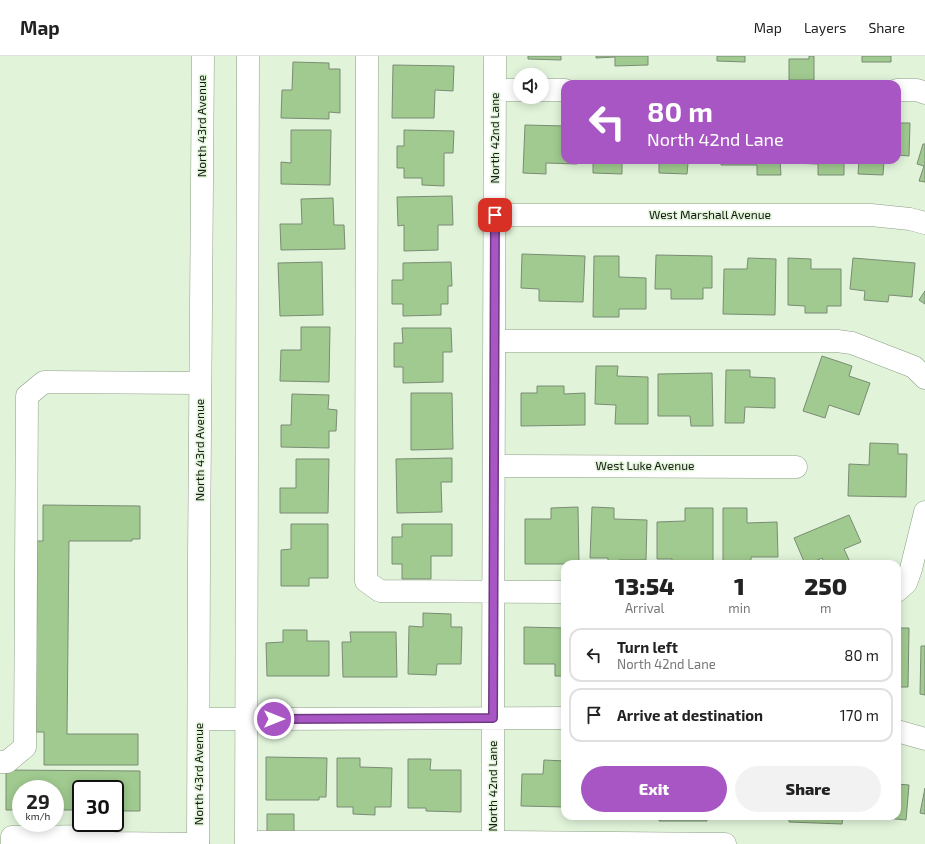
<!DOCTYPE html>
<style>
body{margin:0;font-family:"Exo 2",sans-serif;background:#f2f2f2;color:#222;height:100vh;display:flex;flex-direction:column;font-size:15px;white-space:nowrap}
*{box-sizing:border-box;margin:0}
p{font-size:13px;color:#767676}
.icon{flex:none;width:22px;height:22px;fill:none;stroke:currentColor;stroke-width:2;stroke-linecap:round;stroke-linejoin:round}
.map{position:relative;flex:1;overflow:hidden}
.panel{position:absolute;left:561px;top:504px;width:340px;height:260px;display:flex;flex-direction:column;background:#fff;border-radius:12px;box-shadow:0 2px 10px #0003}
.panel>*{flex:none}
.top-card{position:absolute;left:561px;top:24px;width:340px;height:84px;border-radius:12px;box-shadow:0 2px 10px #0003;background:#a956c5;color:#fff;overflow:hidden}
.buttons{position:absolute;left:513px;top:12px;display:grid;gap:8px}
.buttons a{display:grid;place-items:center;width:36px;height:36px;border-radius:50%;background:#fff;box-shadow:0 2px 10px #0003;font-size:20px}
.speed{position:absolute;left:12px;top:724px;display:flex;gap:8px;font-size:20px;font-weight:700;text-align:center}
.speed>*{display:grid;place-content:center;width:52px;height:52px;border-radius:50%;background:#fff;box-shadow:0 2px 10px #0003;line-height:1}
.speed small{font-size:10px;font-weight:400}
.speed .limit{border:2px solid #111;border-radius:6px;background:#fff;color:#111}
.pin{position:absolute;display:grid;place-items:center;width:34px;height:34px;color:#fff;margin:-17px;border-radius:8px;box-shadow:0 2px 6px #0006}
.me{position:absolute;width:44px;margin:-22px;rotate:90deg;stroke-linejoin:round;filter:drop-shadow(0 0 3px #0008)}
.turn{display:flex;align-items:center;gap:14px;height:84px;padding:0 20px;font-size:18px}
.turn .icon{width:52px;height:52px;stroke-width:2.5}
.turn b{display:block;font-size:28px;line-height:34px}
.eta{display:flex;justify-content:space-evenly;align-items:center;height:68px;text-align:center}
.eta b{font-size:24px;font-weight:800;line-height:28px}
.cta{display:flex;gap:8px;margin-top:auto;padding:8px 20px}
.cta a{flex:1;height:46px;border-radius:24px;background:#a956c5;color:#fff;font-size:16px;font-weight:800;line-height:46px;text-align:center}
.cta a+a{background:#f2f2f2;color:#222}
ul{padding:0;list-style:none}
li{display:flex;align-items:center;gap:12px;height:54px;margin:0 8px 6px;padding:0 12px;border:2px solid #e0e0e0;border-radius:12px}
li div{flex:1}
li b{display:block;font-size:15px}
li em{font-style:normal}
header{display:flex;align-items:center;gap:24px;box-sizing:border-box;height:56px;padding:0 20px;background:#fff;border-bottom:1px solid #e0e0e0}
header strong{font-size:19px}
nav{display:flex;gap:22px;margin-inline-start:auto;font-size:14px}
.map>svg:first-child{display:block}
</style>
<header>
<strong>Map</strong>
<nav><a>Map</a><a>Layers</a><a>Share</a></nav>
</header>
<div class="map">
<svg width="925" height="788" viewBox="0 0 925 788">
<rect width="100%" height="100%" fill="#e1f4da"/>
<path fill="#a0ca8f" stroke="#7a8c74" d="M528 0H561V4L528 3Z
M596 0H648V9L615 10V1L596 2Z
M717 0H745V6L717 5Z
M809 0H814V24H789V3H809Z
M862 0H891V6H862Z
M293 6 329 7V13H340V57L329 56V63L281 62 282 34H292Z
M393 9 454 10 453 35 435 34 434 62H392Z
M897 67H910L909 100 897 99Z
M525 69 565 70V104H577V108L546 107V118L523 117Z
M291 74H331L330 129 281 128V106L291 107Z
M404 74 454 75 453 97H444V130L422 129V122H404V112H397V90H404Z
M923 88H925V126L919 125 924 110 917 108Z
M593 104H646V106H622V118L593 117Z
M659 104H712V107H688L687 118 659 117Z
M721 104H780L781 119H757V109H721Z
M791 104H844V119H818V108L791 107Z
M859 104H884L883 119 858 118Z
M452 140 453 169H438V194L404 195V169L398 170 397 141Z
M333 142 334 169H344L345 193 281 194 280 168H302L301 143Z
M522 198 585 200 583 246 539 245V233L521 232Z
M656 199 712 200V232H703V243H671V233H655Z
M594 200H619V221L646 222V253H619V261H593Z
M748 202 776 203 775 259 723 258 724 213H747Z
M788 202 811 203V213H841V250H827V257H805V250L788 249Z
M853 202 915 207 912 241 889 239 888 246 864 244 865 235 850 233Z
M322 206 323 259 280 260 278 207Z
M451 206 452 230H448V248H441V259L403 260V248H392V224H403V207Z
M925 235V248L919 244Z
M301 271H330L329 326 280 325 281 294H301Z
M402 272H451L452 296H443V326L403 327V311H394V287H403Z
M822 300 852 310 849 320 870 327 859 359 829 349 825 362 803 355Z
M596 310H618L617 320 648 321V368H615L616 349 595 348Z
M726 314H750V321L775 322V352L745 351 744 367H725Z
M712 317 713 370H691L690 360H658V318Z
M537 330H564V338L585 337V369L521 370V337H537Z
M411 337H452L453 393 411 394Z
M292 338 329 339 328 353 337 354 336 375H329V392L281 391V369H291Z
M870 387 898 388V398H907L906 441 848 440 849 408 869 409Z
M452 402V426H441L442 456 397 457 396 403Z
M296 403H329L328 457H280V432H296Z
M43 449 140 450V483H132V485H69L67 678H138V709H44V676H36L37 485H43Z
M578 451 579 508H525V463H551V452Z
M592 451 614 452V463L647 464 646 504H619V508H608V502H590Z
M685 452H713V507H672V503H657V466L685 465Z
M723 452H747V467L777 466 778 501H751V508H723Z
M849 459 861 486 844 493 850 506 845 508H825L822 502 809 508H805L794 482Z
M291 468H328V522H309V530H281V494L291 493Z
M402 468H452V500H431V523H402V508H392V481H402Z
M423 557 451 558V571H462L461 608H437L436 619 408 618 409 570 423 571Z
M524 571 565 572V620H555V608H524Z
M897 572H909L908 631H897Z
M283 574H307V585H329V620H267L266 587 283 586Z
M350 576H396L397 621H343L342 586H351Z
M921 590H925V639L920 638Z
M266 701 327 702 326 741H319V744H266Z
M337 702H360V711L392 712 391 751H375V759L353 758V751H337Z
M408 703H431L430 714H461V756L426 755V752H408Z
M544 704 565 705V751L521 750 522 718H543Z
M6 714 140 715V755H115V733H81V754H55V733H21V754H6Z
M897 728 909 729 906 764 866 760H897Z
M925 732V758L920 757Z
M267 758H294V778H267Z
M606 760H627V762L606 763Z
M659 760H707V765H659Z
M738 760H759V762H738Z
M789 760H843L842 768 789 766Z"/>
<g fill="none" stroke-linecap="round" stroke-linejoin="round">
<defs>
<path id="minor" d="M367 0 366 525 380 535 565 536
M495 34H520
M542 34H565
M897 34H917L925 37
M495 159H871L910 163 925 167
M495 285H837L852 287 914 311 925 322
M494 410 796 411
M897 535 906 527 911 513 925 456
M199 663H258L565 662
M897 675 925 683
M0 706H7L25 691 27 340 44 326 200 327
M246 786H507L725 788
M12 788V781L100 780 111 787 198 788
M246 788 248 0
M493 788V640L495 0"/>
<path id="major" d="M198 788 199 501 203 0"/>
</defs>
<use href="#minor" stroke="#8d9e86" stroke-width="23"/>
<use href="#major" stroke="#8d9e86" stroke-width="23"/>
<use href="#minor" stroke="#fff" stroke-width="22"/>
<use href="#major" stroke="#fff" stroke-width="22"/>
</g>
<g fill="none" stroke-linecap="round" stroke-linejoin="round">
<defs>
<path id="route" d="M274 663 493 662 495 159"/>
</defs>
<use href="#route" stroke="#6e3880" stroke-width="10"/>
<use href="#route" stroke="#a956c5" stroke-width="7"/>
</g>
<g text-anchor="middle" stroke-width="3" stroke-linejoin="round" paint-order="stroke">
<g font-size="12" fill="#151b12" stroke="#e1f4da">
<text transform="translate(202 70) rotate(-90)" y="4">North 43rd Avenue</text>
<text transform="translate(495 82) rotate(-90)" y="4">North 42nd Lane</text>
<text x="710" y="163">West Marshall Avenue</text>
<text transform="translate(200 394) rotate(-90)" y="4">North 43rd Avenue</text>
<text x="645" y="414">West Luke Avenue</text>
<text transform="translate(199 718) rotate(-90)" y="4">North 43rd Avenue</text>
<text transform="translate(493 730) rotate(-90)" y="4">North 42nd Lane</text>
</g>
</g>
</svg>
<div class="buttons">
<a><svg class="icon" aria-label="sound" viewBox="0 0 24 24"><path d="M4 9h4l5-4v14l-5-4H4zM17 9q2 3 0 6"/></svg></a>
</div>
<div class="speed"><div>29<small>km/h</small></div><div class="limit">30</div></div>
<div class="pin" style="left:495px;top:159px;background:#d93025"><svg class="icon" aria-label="arrive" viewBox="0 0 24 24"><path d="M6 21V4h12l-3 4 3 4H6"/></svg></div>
<svg class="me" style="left:274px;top:663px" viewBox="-20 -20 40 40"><circle r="17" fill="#a956c5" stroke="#fff" stroke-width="3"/><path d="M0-11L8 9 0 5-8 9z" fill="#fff"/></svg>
<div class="top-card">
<div class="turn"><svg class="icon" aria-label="left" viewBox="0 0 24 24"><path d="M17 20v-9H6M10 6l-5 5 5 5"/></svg><div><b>80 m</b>North 42nd Lane</div></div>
</div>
<section class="panel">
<div class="eta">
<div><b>13:54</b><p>Arrival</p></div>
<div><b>1</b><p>min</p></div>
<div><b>250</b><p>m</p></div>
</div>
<ul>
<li><svg class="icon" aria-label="left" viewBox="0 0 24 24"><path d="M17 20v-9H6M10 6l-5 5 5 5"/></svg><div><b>Turn left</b><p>North 42nd Lane</p></div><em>80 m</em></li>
<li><svg class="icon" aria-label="arrive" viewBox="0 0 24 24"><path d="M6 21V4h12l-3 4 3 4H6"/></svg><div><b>Arrive at destination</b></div><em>170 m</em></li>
</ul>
<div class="cta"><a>Exit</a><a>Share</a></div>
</section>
</div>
